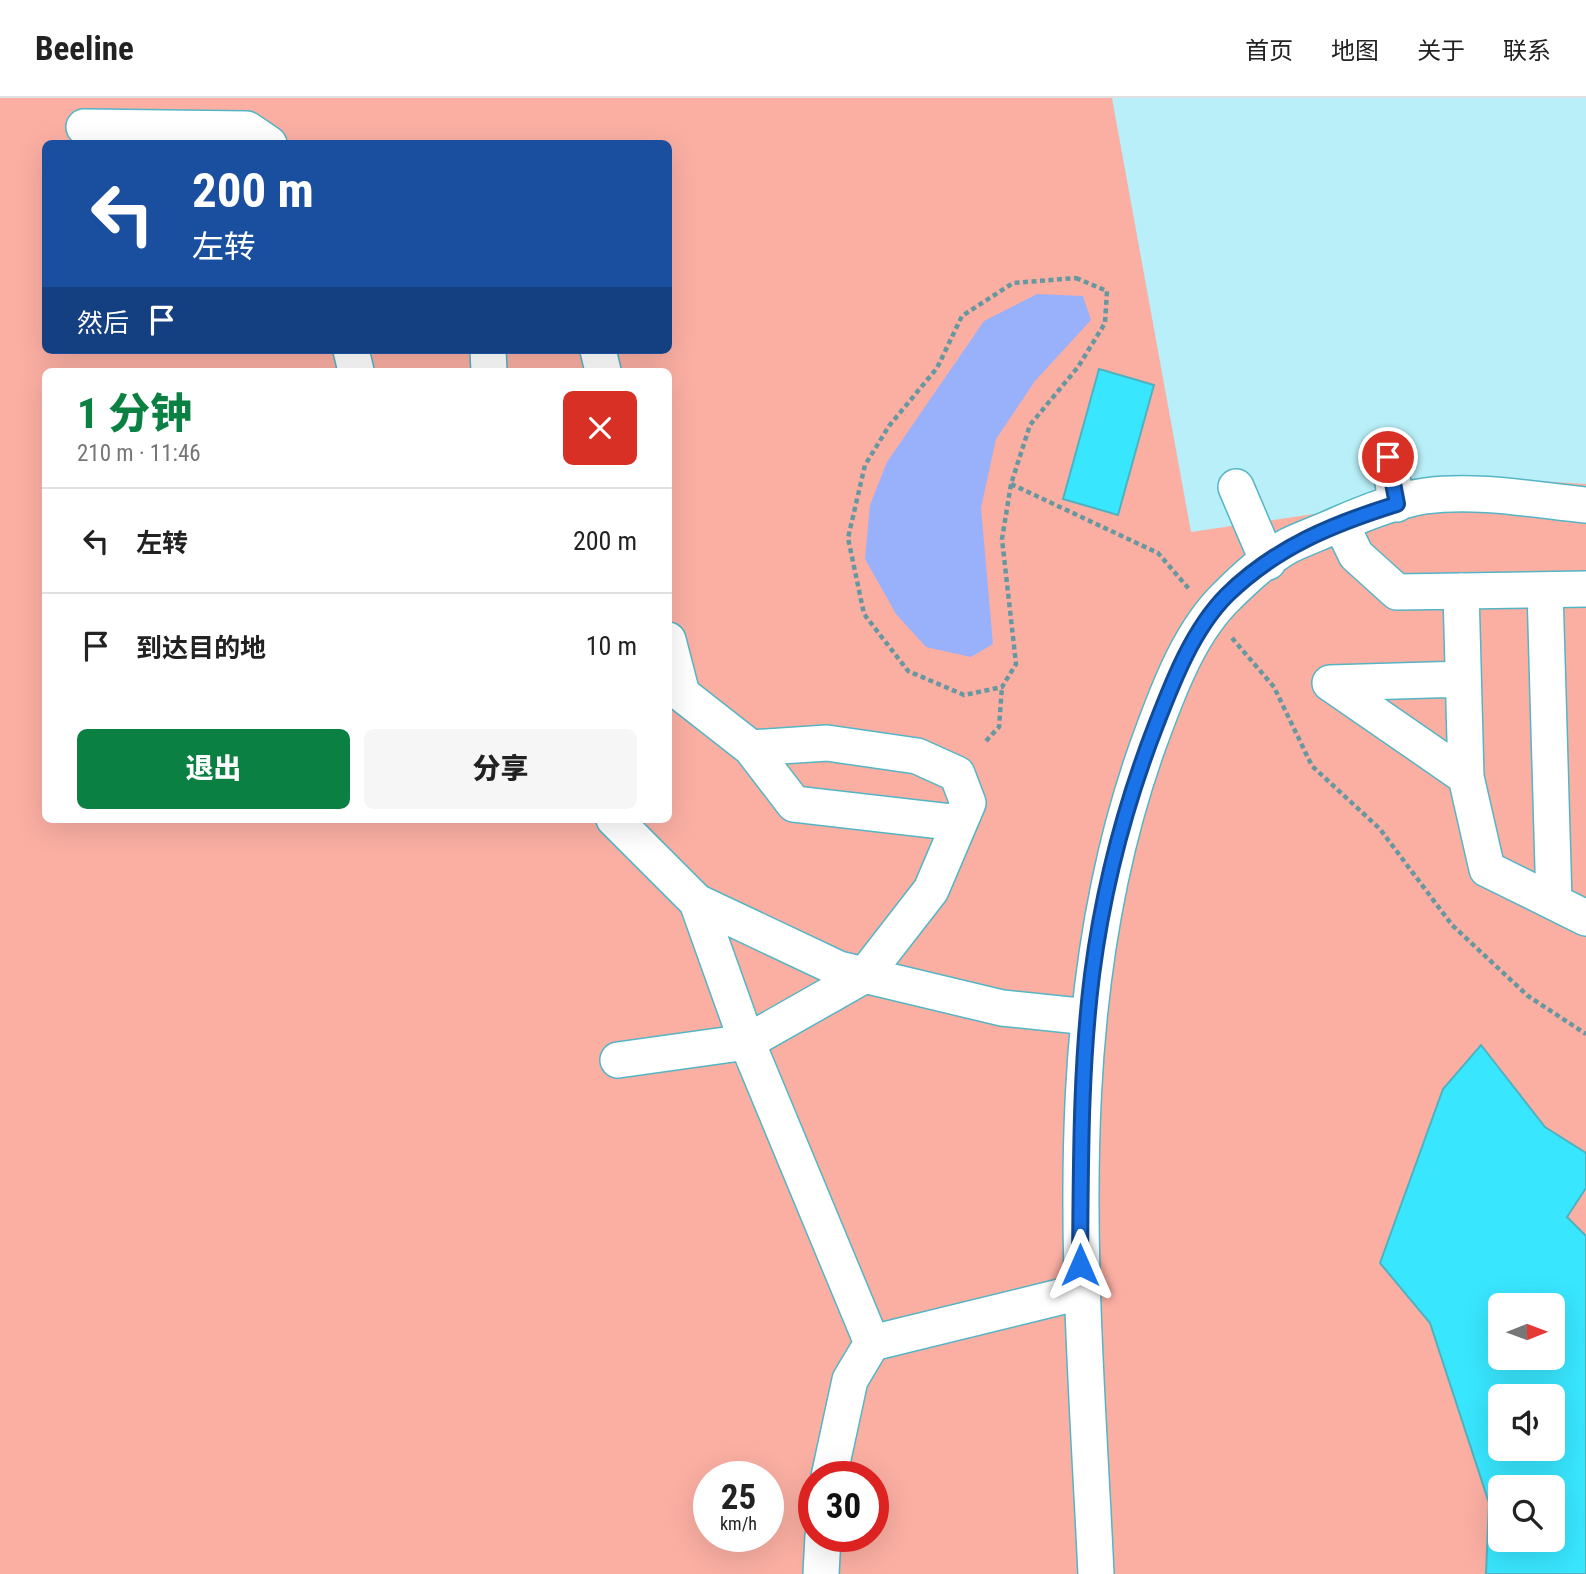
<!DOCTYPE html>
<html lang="zh">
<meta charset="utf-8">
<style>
body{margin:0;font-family:"Roboto Condensed","Noto Sans SC",sans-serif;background:#f6f6f6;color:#222;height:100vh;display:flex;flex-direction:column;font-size:26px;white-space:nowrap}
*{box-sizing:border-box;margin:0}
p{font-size:23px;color:#767676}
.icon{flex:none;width:38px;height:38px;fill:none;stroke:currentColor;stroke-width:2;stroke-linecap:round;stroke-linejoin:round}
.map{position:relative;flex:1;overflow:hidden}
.drawer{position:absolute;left:42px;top:270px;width:630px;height:455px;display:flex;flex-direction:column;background:#fff;border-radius:10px;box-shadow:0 7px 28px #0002}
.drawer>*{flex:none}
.banner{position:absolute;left:42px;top:42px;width:630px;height:214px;border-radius:10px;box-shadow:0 7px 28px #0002;background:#1a4fa0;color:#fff;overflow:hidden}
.needle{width:46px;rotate:89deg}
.tools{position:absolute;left:1488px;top:1195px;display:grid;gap:14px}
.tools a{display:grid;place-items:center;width:77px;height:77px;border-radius:10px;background:#fff;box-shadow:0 7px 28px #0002;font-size:35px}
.speed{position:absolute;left:693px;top:1363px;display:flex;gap:14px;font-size:35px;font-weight:700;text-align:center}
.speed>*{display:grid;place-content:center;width:91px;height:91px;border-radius:50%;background:#fff;box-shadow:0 7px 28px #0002;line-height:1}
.speed small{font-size:18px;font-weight:400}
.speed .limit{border:10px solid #d22;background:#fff;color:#111}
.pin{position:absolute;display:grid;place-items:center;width:60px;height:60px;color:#fff;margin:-30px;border:4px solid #fff;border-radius:50%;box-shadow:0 2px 7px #0007}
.me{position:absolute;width:77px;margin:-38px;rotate:0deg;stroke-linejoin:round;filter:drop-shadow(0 0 5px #0008)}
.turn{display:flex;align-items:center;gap:24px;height:147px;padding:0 35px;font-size:32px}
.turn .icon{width:91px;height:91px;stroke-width:2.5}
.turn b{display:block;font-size:49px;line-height:60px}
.then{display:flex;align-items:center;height:66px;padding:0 35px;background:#0003;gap:14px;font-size:26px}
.round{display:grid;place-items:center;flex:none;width:74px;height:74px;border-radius:10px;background:#f6f6f6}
.overview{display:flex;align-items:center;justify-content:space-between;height:119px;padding:0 35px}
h1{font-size:42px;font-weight:800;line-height:52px;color:#0b8043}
.cta{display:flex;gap:14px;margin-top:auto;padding:14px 35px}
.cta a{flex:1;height:80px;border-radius:10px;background:#0b8043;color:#fff;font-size:28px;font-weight:800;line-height:80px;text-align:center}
.cta a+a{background:#f6f6f6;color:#222}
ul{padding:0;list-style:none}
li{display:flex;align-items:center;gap:21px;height:105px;padding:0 35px;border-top:2px solid #e0e0e0}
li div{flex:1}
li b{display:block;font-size:26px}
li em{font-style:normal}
header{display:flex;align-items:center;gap:42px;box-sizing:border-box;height:98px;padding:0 35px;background:#fff;border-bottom:2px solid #e0e0e0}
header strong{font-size:33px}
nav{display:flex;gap:38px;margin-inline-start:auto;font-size:24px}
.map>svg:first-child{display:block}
</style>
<header>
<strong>Beeline</strong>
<nav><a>首页</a><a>地图</a><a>关于</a><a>联系</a></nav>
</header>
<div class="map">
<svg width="1586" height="1476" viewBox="0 0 1586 1476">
<rect width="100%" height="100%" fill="#b9eff8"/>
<path fill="#fbafa3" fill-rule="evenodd" d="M0 0H1112L1191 434 1538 383 1586 386V1476H0ZM46 46H668V252H46ZM46 273H668V721H46ZM1500 1208H1552V1260H1500ZM1500 1298H1552V1351H1500ZM709 1379H768V1438H709ZM814 1379H873V1438H814ZM1500 1390H1552V1442H1500Z"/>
<path fill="#98b1fa" d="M1037 196 1083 198 1091 222 1035 283 996 341 981 410 993 546 971 559 926 549 896 516 865 461 870 407 887 364 984 223Z"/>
<path fill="#38e6fe" stroke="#50b2c1" stroke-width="2" fill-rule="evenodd" d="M1099 271 1154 287 1118 417 1063 401Z
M1481 947 1545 1029 1586 1055V1090L1567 1119 1586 1138V1476H1486L1489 1405 1430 1225 1380 1165 1443 991ZM1500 1208H1552V1260H1500ZM1500 1298H1552V1351H1500ZM1500 1390H1552V1442H1500Z"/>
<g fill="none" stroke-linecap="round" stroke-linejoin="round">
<defs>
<path id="minor" d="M84 29 247 31 269 46
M351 252 356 273
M488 252 489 273
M598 252 603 273
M1388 359 1397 406
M1236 389 1268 464
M1341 426 1356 457 1397 494 1586 491
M1545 492 1554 804
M1461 493 1466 679 1487 771 1586 820
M1463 581 1330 585 1466 679
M751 650 794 706 959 725
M614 721 697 804 839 871 1002 910 1089 919
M697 804 747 944 872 1245
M618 962 747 944 865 877 931 792 968 705 957 676 917 658 827 645 751 650 682 596 668 542
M829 1379 850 1282 872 1245 1080 1194
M821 1476 823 1438
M1096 1476C1083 1193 1051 902 1154 631 1171 585 1192 531 1228 497 1245 480 1267 460 1288 448 1304 440 1322 434 1339 426 1365 415 1397 402 1425 398 1477 391 1535 402 1586 407"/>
</defs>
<use href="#minor" stroke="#54b5c5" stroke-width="38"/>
<path stroke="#6798a0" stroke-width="4.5" stroke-dasharray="5 3.5" stroke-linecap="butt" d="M1076 180 1107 193 1105 225 1078 269 1030 327 1011 386 1002 441 1016 566 1002 589 964 597 908 573 864 516 848 440 865 367 889 328 937 270 962 218 1013 185Z
M1011 386 1158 455 1189 491
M1232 540 1274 589 1312 668 1380 731 1452 827 1528 898 1586 936
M986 643 999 629 1002 589"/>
<use href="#minor" stroke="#fff" stroke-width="35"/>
</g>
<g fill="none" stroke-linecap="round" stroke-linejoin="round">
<defs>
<path id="route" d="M1080 1167C1081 1071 1080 973 1092 877 1103 791 1125 707 1156 627 1173 583 1193 531 1227 497 1276 449 1333 426 1397 406L1388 359"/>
</defs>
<use href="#route" stroke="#114b97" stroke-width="18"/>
<use href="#route" stroke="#1a73e8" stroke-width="12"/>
</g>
</svg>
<div class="tools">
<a><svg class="needle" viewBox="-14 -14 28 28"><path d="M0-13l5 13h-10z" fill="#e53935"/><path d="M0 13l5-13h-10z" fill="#767676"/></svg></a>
<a><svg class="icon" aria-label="sound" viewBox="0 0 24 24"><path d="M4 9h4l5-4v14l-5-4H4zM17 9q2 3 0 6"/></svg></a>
<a><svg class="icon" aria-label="search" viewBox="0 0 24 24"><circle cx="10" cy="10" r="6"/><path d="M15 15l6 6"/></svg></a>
</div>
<div class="speed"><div>25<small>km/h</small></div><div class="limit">30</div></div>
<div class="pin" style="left:1388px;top:359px;background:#d93025"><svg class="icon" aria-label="arrive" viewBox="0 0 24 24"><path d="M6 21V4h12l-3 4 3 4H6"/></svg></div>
<svg class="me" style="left:1080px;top:1167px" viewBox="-20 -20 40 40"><path d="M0-17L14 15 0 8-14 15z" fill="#1a73e8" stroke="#fff" stroke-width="4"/></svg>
<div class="banner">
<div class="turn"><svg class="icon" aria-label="left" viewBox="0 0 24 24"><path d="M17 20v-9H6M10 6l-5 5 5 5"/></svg><div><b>200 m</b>左转</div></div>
<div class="then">然后<svg class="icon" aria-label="arrive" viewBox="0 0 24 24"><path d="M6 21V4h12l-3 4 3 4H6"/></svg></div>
</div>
<section class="drawer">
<div class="overview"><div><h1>1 分钟</h1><p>210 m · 11:46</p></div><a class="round" style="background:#d93025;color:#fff"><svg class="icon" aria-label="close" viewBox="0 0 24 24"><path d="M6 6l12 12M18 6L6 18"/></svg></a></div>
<ul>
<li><svg class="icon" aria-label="left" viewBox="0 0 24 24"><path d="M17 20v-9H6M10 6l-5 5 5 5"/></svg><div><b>左转</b></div><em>200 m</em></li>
<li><svg class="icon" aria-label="arrive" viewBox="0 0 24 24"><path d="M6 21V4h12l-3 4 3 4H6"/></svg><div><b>到达目的地</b></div><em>10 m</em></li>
</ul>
<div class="cta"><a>退出</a><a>分享</a></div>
</section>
</div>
